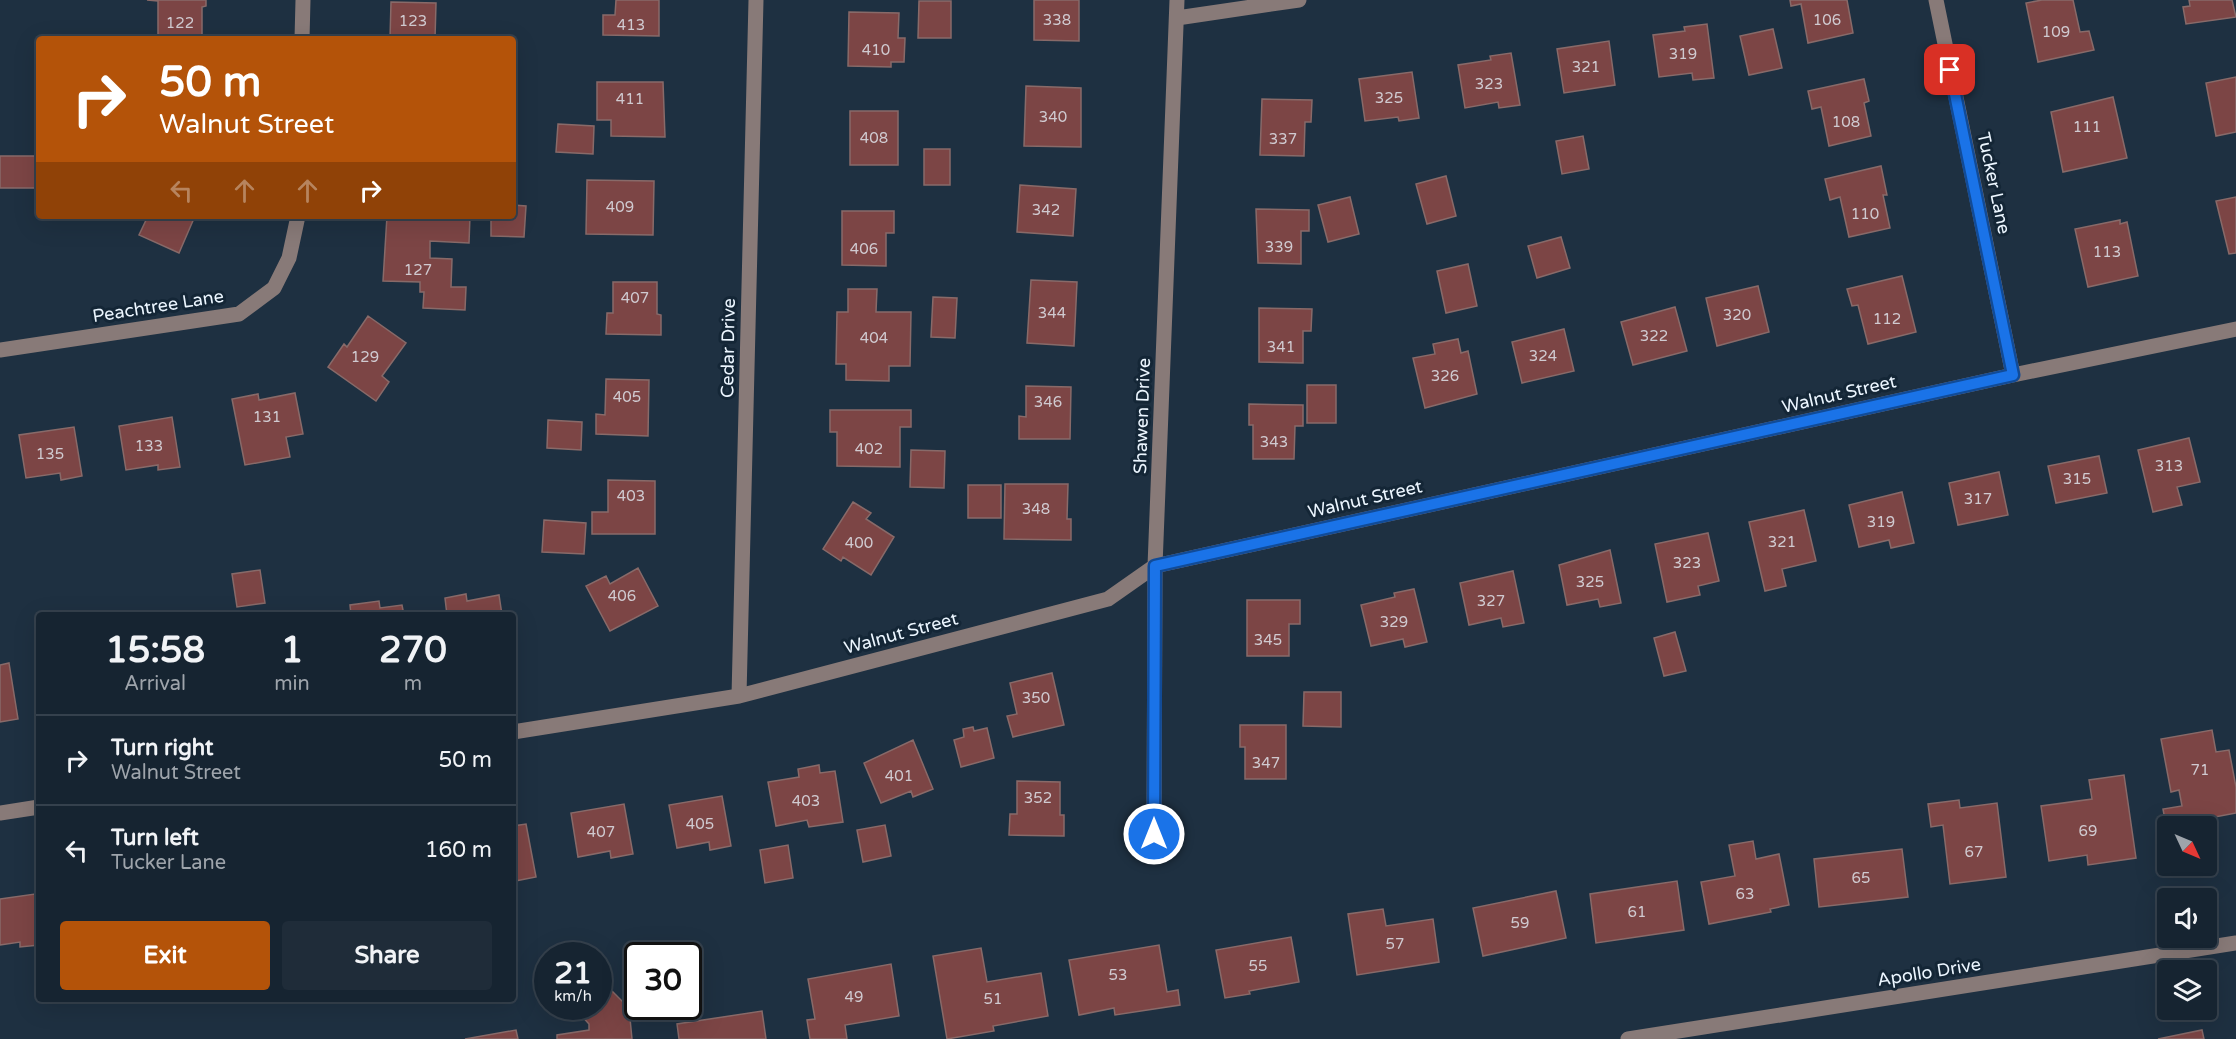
<!DOCTYPE html>
<style>
body{margin:0;font-family:"Varela Round",sans-serif;background:#1f2c39;color:#f1f3f6;height:100vh;display:flex;flex-direction:column;font-size:22px;white-space:nowrap}
*{box-sizing:border-box;margin:0}
p{font-size:20px;color:#9ea4ab}
.icon{flex:none;width:33px;height:33px;fill:none;stroke:currentColor;stroke-width:2;stroke-linecap:round;stroke-linejoin:round}
.map{position:relative;flex:1;overflow:hidden}
.side{position:absolute;left:36px;top:612px;width:480px;height:390px;display:flex;flex-direction:column;background:#162431;border-radius:6px;box-shadow:0 6px 24px #0002,0 0 0 2px #35414d}
.side>*{flex:none}
.hud{position:absolute;left:36px;top:36px;width:480px;height:183px;border-radius:6px;box-shadow:0 6px 24px #0002,0 0 0 2px #35414d;background:#b45309;color:#fff;overflow:hidden}
.needle{width:39px;rotate:134deg}
.fabs{position:absolute;left:2157px;top:816px;display:grid;gap:12px}
.fabs a{display:grid;place-items:center;width:60px;height:60px;border-radius:6px;background:#162431;box-shadow:0 6px 24px #0002,0 0 0 2px #35414d;font-size:30px}
.speed{position:absolute;left:534px;top:942px;display:flex;gap:12px;font-size:30px;font-weight:700;text-align:center}
.speed>*{display:grid;place-content:center;width:78px;height:78px;border-radius:50%;background:#162431;box-shadow:0 6px 24px #0002,0 0 0 2px #35414d;line-height:1}
.speed small{font-size:15px;font-weight:400}
.speed .limit{border:3px solid #111;border-radius:9px;background:#fff;color:#111}
.pin{position:absolute;display:grid;place-items:center;width:51px;height:51px;color:#fff;margin:-26px;border-radius:12px;box-shadow:0 3px 9px #0006}
.me{position:absolute;width:66px;margin:-33px;rotate:0deg;stroke-linejoin:round;filter:drop-shadow(0 0 4px #0008)}
.turn{display:flex;align-items:center;gap:21px;height:126px;padding:0 24px;font-size:27px}
.turn .icon{width:78px;height:78px;stroke-width:2.5}
.turn b{display:block;font-size:42px;line-height:51px}
.lanes{display:flex;align-items:center;height:57px;padding:0 24px;background:#0003;justify-content:center;gap:30px;direction:ltr}
.lanes .off{opacity:.35}
.eta{display:flex;justify-content:space-evenly;align-items:center;height:102px;text-align:center}
.eta b{font-size:36px;font-weight:700;line-height:42px}
.action{display:flex;gap:12px;margin-top:auto;padding:12px 24px}
.action a{flex:1;height:69px;border-radius:6px;background:#b45309;color:#fff;font-size:24px;font-weight:700;line-height:69px;text-align:center}
.action a+a{background:#1f2c39;color:#f1f3f6}
ul{padding:0;list-style:none}
li{display:flex;align-items:center;gap:18px;height:90px;padding:0 24px;border-top:2px solid #35414d}
li div{flex:1}
li b{display:block;font-size:22px}
li em{font-style:normal}
.map>svg:first-child{display:block}
</style>
<div class="map">
<svg width="2236" height="1039" viewBox="0 0 2236 1039">
<rect width="100%" height="100%" fill="#1e3041"/>
<path fill="#7c4545" stroke="#886a69" stroke-width="1.5" d="M147 0H206V6L202 7V39H158V1Z
M616 0H659V36L603 35V15H615Z
M1034 0H1079V41L1034 40Z
M1790 0H1847L1853 33 1808 43 1801 4 1791 6Z
M2042 0H2073L2080 32 2089 31 2094 50 2038 62 2026 3Z
M2189 0H2232L2236 17 2186 24 2183 7 2190 6Z
M919 1H951V38H918Z
M391 2 436 3 435 39H390Z
M849 12 899 13 898 38H905L904 62H891V67L848 66Z
M1707 24 1714 78 1693 80 1692 73 1659 77 1653 35 1685 31 1684 27Z
M1773 29 1782 68 1749 75 1740 36Z
M1609 41 1615 85 1564 93 1557 49Z
M1511 53 1520 105 1499 108 1498 102 1465 108 1458 65 1491 60 1490 56Z
M1412 72 1419 118 1399 121 1398 117 1365 121 1359 79Z
M2236 77V132L2216 136 2206 83Z
M1864 79 1869 101 1864 103 1871 136 1829 146 1821 107 1812 109 1808 91Z
M597 82H663L665 137 611 136V120H597Z
M1026 86 1081 88V147L1024 146Z
M2113 97 2127 158 2063 172 2051 112Z
M1262 99 1312 100 1311 122H1305L1304 156 1260 155Z
M850 111H898V165H850Z
M558 124 594 126 593 154 556 152Z
M1583 136 1589 169 1562 174 1556 141Z
M924 149H950V185H924Z
M0 156H39L38 188H0Z
M1881 166 1887 195H1883L1890 228 1849 237 1840 197 1830 200 1825 179Z
M1446 176 1456 216 1427 224 1416 184Z
M587 180 654 181 653 235 586 234Z
M1020 185 1076 189 1073 236 1017 232Z
M1350 197 1359 234 1328 242 1318 205Z
M2236 197V253L2229 254 2216 201Z
M513 205 526 206 524 237 491 236V216H513Z
M1256 209 1309 210V231H1301V264L1258 263Z
M842 211H894V233H886V266L842 265Z
M148 216H195L179 253 139 235Z
M387 216 426 218V216H470L469 243 430 241V258L452 259 451 287H466L465 310 423 308 424 292H420V282L383 281Z
M2120 220V224L2127 222 2138 276 2088 287 2075 229Z
M1561 237 1570 268 1537 278 1528 246Z
M1468 264 1477 306 1446 313 1437 271Z
M1902 276 1916 332 1868 344 1858 305 1852 306 1847 289Z
M1031 280 1077 282 1074 346 1027 343Z
M613 282H657V314L661 315V335L606 334 607 313H613Z
M1758 286 1769 332 1717 346 1706 298Z
M848 289H877L876 312H911L910 366H889V381L846 380V364H836L837 312H848Z
M933 297 957 298 955 338 931 337Z
M1675 307 1687 351 1633 365 1621 322Z
M1259 308 1312 309 1311 331H1303V363L1259 362Z
M368 316 406 343 382 376 389 382 376 401 328 367 344 344 347 347Z
M1564 329 1574 371 1522 383 1512 342Z
M1458 339 1461 353 1468 351 1477 394 1425 408 1413 358 1435 354 1433 344Z
M606 379 649 380 648 436 596 434V414L605 415Z
M1307 385H1336V423H1307Z
M1026 386 1071 387 1070 439H1019V416L1026 417Z
M295 393 303 434 286 437 290 457 245 465 232 399 258 394 259 400Z
M1249 404 1303 405V426H1295L1294 459H1253V425H1249Z
M830 410H911V427H900V467L837 466V432H830Z
M172 417 180 467 158 470V465L126 470 119 426Z
M548 420 582 422 581 450 547 448Z
M74 427 82 476 61 480 60 473 26 478 19 435Z
M2189 438 2200 482 2177 487 2182 505 2153 512 2138 450Z
M911 450 945 451 944 488 910 487Z
M2099 456 2107 493 2056 503 2048 466Z
M1999 472 2008 515 1958 525 1949 483Z
M608 480 655 481V534H592V512H608Z
M1005 484H1068L1067 519H1071V540L1004 539Z
M968 485H1001V518H968Z
M1902 492 1914 543 1891 548 1889 540 1859 547 1849 505Z
M853 502 871 513 866 519 894 537 871 575 843 557 841 561 823 549Z
M1804 510 1816 561 1782 569 1786 586 1765 591 1749 522Z
M544 520 586 523 584 554 542 552Z
M1708 533 1719 581 1698 586 1700 595 1667 602 1655 544Z
M1610 550 1621 603 1600 607 1598 599 1567 605 1559 565Z
M638 568 658 606 610 631 586 586 606 576 610 584Z
M260 570 265 603 237 607 232 574Z
M1513 571 1524 623 1503 627 1501 618 1469 625 1460 583Z
M1414 589 1427 642 1405 647 1403 639 1371 646 1361 605 1395 597 1394 593Z
M466 594 467 601 499 595 502 615H447L445 598Z
M1247 600H1300V624H1289V656H1247Z
M379 601 380 608 402 605 404 615H351L350 605Z
M1675 632 1686 671 1664 676 1654 638Z
M9 663 18 719 0 722V665Z
M1052 673 1064 725 1013 737 1007 716 1017 714 1010 683Z
M1304 692H1341V727L1303 726Z
M1240 725H1286V779H1245V747H1240Z
M973 727 974 731 987 728 994 758 961 767 954 740 964 737 963 729Z
M2212 730 2216 752 2229 750 2236 787V813L2188 822 2189 826H2168V837L2163 809 2182 806 2179 790 2171 792 2161 739Z
M913 740 933 789 913 797 911 791 881 803 864 763Z
M819 765 820 773 835 771 843 822 809 827 807 820 776 826 768 782 799 777 798 769Z
M2124 775 2136 858 2088 865 2087 855 2049 861 2041 806 2092 799 2089 780Z
M1017 781 1060 782V815H1064V836L1009 835 1010 814H1017Z
M722 796 731 846 710 850 709 842 677 848 669 805Z
M1959 800 1960 808 1997 803 2006 877 1950 884 1943 825 1931 827 1928 804Z
M624 804 633 854 611 858 610 851 578 857 571 813Z
M526 824 536 877 515 881 513 826Z
M885 825 891 856 863 862 857 830Z
M1753 841 1756 859 1779 854 1789 905 1770 909 1771 912 1709 924 1701 882 1735 876 1729 845Z
M788 845 793 878 765 883 760 850Z
M1902 849 1908 897 1819 907 1814 859Z
M1677 881 1684 930 1596 943 1590 894Z
M1556 891 1566 938 1483 956 1473 908Z
M35 894 39 945 20 947V942L0 945V899Z
M1383 909 1386 926 1433 919 1439 962 1357 975 1348 914Z
M1291 937 1299 982 1249 991 1250 994 1225 998 1216 950Z
M1159 945 1167 992 1178 990 1180 1005 1115 1015 1114 1008 1079 1015 1069 960Z
M981 948 987 982 1041 973 1048 1016 993 1026 994 1031 947 1039 933 956Z
M891 964 899 1016 845 1025 847 1039H810L807 1020 815 1019 808 979Z
M607 986 629 1008 632 1039H557V1035L589 1030V1024L579 1013 586 1006H598V994Z
M762 1011 766 1039H679L677 1024Z
M516 1030 518 1039H465Z
M2202 1030 2204 1039H2158Z"/>
<g fill="none" stroke-linecap="round" stroke-linejoin="round">
<path stroke="#887a78" stroke-width="15" d="M1936 0 2013 375
M1177 18 1299 0
M302 39 303 0
M0 350 239 314 274 288 289 258 298 216
M739 696 756 0
M513 732 739 696 1108 599 1155 566 2013 375 2236 329
M0 813 39 807
M1154 834 1155 566 1177 0
M1628 1039 2236 943"/>
</g>
<g fill="none" stroke-linecap="round" stroke-linejoin="round">
<defs>
<path id="route" d="M1154 834 1155 566 2013 375 1950 70"/>
</defs>
<use href="#route" stroke="#114b97" stroke-width="15"/>
<use href="#route" stroke="#1a73e8" stroke-width="10"/>
</g>
<g text-anchor="middle" stroke-width="6" stroke-linejoin="round" paint-order="stroke">
<g font-size="15" fill="#d0cad0">
<text x="1057" y="25">338</text>
<text x="1827" y="25">106</text>
<text x="413" y="26">123</text>
<text x="180" y="28">122</text>
<text x="631" y="30">413</text>
<text x="2056" y="37">109</text>
<text x="876" y="55">410</text>
<text x="1683" y="59">319</text>
<text x="1586" y="72">321</text>
<text x="1489" y="89">323</text>
<text x="1389" y="103">325</text>
<text x="630" y="104">411</text>
<text x="1053" y="122">340</text>
<text x="1846" y="127">108</text>
<text x="2087" y="132">111</text>
<text x="874" y="143">408</text>
<text x="1283" y="144">337</text>
<text x="620" y="212">409</text>
<text x="1046" y="215">342</text>
<text x="1865" y="219">110</text>
<text x="1279" y="252">339</text>
<text x="864" y="254">406</text>
<text x="2107" y="257">113</text>
<text x="418" y="275">127</text>
<text x="635" y="303">407</text>
<text x="1052" y="318">344</text>
<text x="1737" y="320">320</text>
<text x="1887" y="324">112</text>
<text x="1654" y="341">322</text>
<text x="874" y="343">404</text>
<text x="1281" y="352">341</text>
<text x="1543" y="361">324</text>
<text x="365" y="362">129</text>
<text x="1445" y="381">326</text>
<text x="627" y="402">405</text>
<text x="1048" y="407">346</text>
<text x="267" y="422">131</text>
<text x="1274" y="447">343</text>
<text x="149" y="451">133</text>
<text x="869" y="454">402</text>
<text x="50" y="459">135</text>
<text x="2169" y="471">313</text>
<text x="2077" y="484">315</text>
<text x="631" y="501">403</text>
<text x="1978" y="504">317</text>
<text x="1036" y="514">348</text>
<text x="1881" y="527">319</text>
<text x="1782" y="547">321</text>
<text x="859" y="548">400</text>
<text x="1687" y="568">323</text>
<text x="1590" y="587">325</text>
<text x="622" y="601">406</text>
<text x="1491" y="606">327</text>
<text x="1394" y="627">329</text>
<text x="1268" y="645">345</text>
<text x="1036" y="703">350</text>
<text x="1266" y="768">347</text>
<text x="2200" y="775">71</text>
<text x="899" y="781">401</text>
<text x="1038" y="803">352</text>
<text x="806" y="806">403</text>
<text x="700" y="829">405</text>
<text x="2088" y="836">69</text>
<text x="601" y="837">407</text>
<text x="1974" y="857">67</text>
<text x="1861" y="883">65</text>
<text x="1745" y="899">63</text>
<text x="1637" y="917">61</text>
<text x="1520" y="928">59</text>
<text x="1395" y="949">57</text>
<text x="1258" y="971">55</text>
<text x="1118" y="980">53</text>
<text x="854" y="1002">49</text>
<text x="993" y="1004">51</text>
</g>
<g font-size="18" fill="#ecf6ff" stroke="#142636">
<text transform="translate(1994 183) rotate(78)" y="6">Tucker Lane</text>
<text transform="translate(158 306) rotate(-9)" y="6">Peachtree Lane</text>
<text transform="translate(728 348) rotate(-89)" y="6">Cedar Drive</text>
<text transform="translate(1839 394) rotate(-13)" y="6">Walnut Street</text>
<text transform="translate(1142 416) rotate(-88)" y="6">Shawen Drive</text>
<text transform="translate(1365 499) rotate(-13)" y="6">Walnut Street</text>
<text transform="translate(901 633) rotate(-15)" y="6">Walnut Street</text>
<text transform="translate(1929 972) rotate(-9)" y="6">Apollo Drive</text>
</g>
</g>
</svg>
<div class="fabs">
<a><svg class="needle" viewBox="-14 -14 28 28"><path d="M0-13l5 13h-10z" fill="#e53935"/><path d="M0 13l5-13h-10z" fill="#9ea4ab"/></svg></a>
<a><svg class="icon" aria-label="sound" viewBox="0 0 24 24"><path d="M4 9h4l5-4v14l-5-4H4zM17 9q2 3 0 6"/></svg></a>
<a><svg class="icon" aria-label="layers" viewBox="0 0 24 24"><path d="M12 4l9 5-9 5-9-5zM3 14l9 5 9-5"/></svg></a>
</div>
<div class="speed"><div>21<small>km/h</small></div><div class="limit">30</div></div>
<div class="pin" style="left:1950px;top:70px;background:#d93025"><svg class="icon" aria-label="arrive" viewBox="0 0 24 24"><path d="M6 21V4h12l-3 4 3 4H6"/></svg></div>
<svg class="me" style="left:1154px;top:834px" viewBox="-20 -20 40 40"><circle r="17" fill="#1a73e8" stroke="#fff" stroke-width="3"/><path d="M0-11L8 9 0 5-8 9z" fill="#fff"/></svg>
<div class="hud">
<div class="turn"><svg class="icon" aria-label="right" viewBox="0 0 24 24"><path d="M7 20v-9h11M14 6l5 5-5 5"/></svg><div><b>50 m</b>Walnut Street</div></div>
<div class="lanes"><svg class="icon off" aria-label="left" viewBox="0 0 24 24"><path d="M17 20v-9H6M10 6l-5 5 5 5"/></svg><svg class="icon off" aria-label="ahead" viewBox="0 0 24 24"><path d="M12 20V5M6 11l6-6 6 6"/></svg><svg class="icon off" aria-label="ahead" viewBox="0 0 24 24"><path d="M12 20V5M6 11l6-6 6 6"/></svg><svg class="icon" aria-label="right" viewBox="0 0 24 24"><path d="M7 20v-9h11M14 6l5 5-5 5"/></svg></div>
</div>
<section class="side">
<div class="eta">
<div><b>15:58</b><p>Arrival</p></div>
<div><b>1</b><p>min</p></div>
<div><b>270</b><p>m</p></div>
</div>
<ul>
<li><svg class="icon" aria-label="right" viewBox="0 0 24 24"><path d="M7 20v-9h11M14 6l5 5-5 5"/></svg><div><b>Turn right</b><p>Walnut Street</p></div><em>50 m</em></li>
<li><svg class="icon" aria-label="left" viewBox="0 0 24 24"><path d="M17 20v-9H6M10 6l-5 5 5 5"/></svg><div><b>Turn left</b><p>Tucker Lane</p></div><em>160 m</em></li>
</ul>
<div class="action"><a>Exit</a><a>Share</a></div>
</section>
</div>
